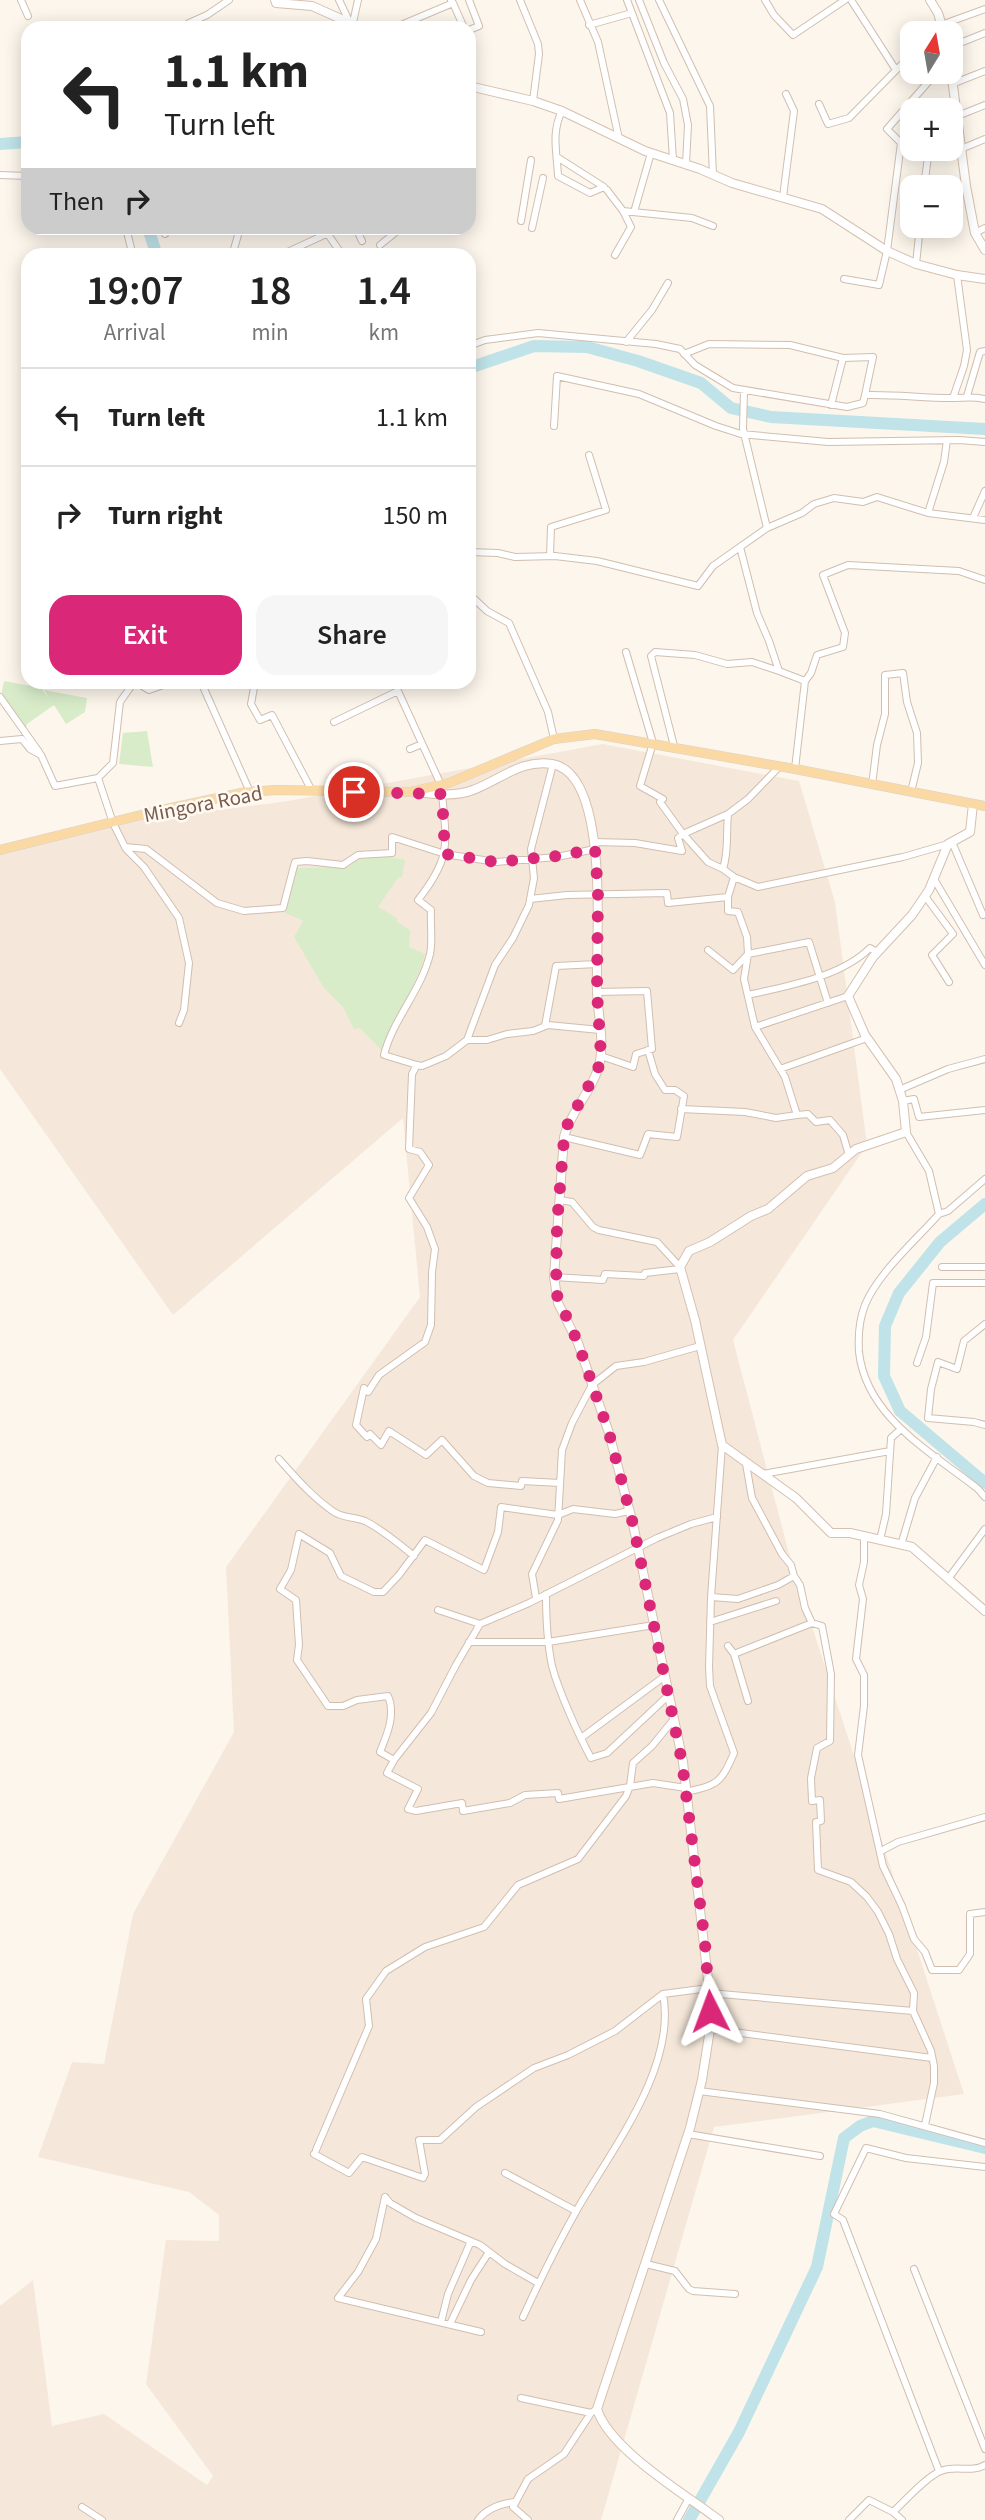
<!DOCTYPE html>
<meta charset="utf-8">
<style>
body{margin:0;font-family:"Source Sans 3",sans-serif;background:#f6f6f6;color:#222;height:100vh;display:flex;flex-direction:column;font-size:26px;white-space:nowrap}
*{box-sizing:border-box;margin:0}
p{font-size:23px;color:#767676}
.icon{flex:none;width:38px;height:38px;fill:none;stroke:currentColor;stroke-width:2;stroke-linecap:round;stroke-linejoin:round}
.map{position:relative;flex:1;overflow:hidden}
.side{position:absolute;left:21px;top:248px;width:455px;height:441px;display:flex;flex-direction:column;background:#fff;border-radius:21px;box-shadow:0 4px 18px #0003}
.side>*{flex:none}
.hud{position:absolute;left:21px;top:21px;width:455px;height:214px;border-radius:21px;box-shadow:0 4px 18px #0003;background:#fff;color:#222;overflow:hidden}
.needle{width:46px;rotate:11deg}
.controls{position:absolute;left:900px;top:21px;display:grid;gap:14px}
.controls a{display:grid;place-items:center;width:63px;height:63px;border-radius:14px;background:#fff;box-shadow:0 4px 18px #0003;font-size:35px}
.pin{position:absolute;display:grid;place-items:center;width:60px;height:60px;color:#fff;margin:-30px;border:4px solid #fff;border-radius:50%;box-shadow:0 2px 7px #0007}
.me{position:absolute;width:77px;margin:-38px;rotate:357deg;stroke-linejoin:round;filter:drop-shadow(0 0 5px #0008)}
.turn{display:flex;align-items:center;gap:24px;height:147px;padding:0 28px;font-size:32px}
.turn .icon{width:91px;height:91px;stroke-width:2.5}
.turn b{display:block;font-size:49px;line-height:60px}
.then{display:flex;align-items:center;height:66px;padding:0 28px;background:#0003;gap:14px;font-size:26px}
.eta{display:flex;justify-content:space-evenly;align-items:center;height:119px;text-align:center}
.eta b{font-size:42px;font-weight:600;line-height:49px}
.action{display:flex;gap:14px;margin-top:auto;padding:14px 28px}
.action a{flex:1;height:80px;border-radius:21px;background:#db2777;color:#fff;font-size:28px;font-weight:600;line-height:80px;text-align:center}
.action a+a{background:#f6f6f6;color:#222}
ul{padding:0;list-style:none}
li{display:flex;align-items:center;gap:21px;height:98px;padding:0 28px;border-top:2px solid #e0e0e0}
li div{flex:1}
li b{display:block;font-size:26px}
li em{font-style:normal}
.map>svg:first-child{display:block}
</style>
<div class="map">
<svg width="985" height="2520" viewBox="0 0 985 2520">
<rect width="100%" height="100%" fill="#fdf6ec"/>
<path fill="#f5e8da" d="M603 744 799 781 835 902 867 1145 733 1340 792 1565 964 2094 714 2127 601 2520H0V2306L33 2280 52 2426 104 2414 207 2485 213 2476 146 2384 166 2240 219 2241V2215L189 2192 38 2157 72 2062 104 2064 133 1914 234 1732 226 1567 420 1297 403 1118 173 1315 0 1069V851L113 823 282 802Z"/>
<path fill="#d8ecc9" d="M4 681 41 688 50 700 44 690 87 698 85 712 66 724 54 705 27 724 26 728 1 696Z
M147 731 153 767 119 764 123 733Z
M379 855 405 860 402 877 398 878 378 907 397 918V922L410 930 409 947 425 954C416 987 395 1018 382 1051L360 1028 354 1029 343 1007 324 988 294 937 303 921 284 912 295 868 348 867 356 860Z"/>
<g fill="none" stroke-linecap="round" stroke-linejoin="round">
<path stroke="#bfe3e8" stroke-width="12" d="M0 144 28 142
M148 228 157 256
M469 368 534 346 587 347 638 361 701 383 731 408 771 417 985 429
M985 1204 940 1242 899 1293 885 1326 884 1376 900 1411 985 1483
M689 2520 739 2432 817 2267 844 2138 860 2126 873 2121 985 2148"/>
<defs>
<path id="street" d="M21 0 28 16
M339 0 350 23
M469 0 479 26 469 30
M520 0 538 44 539 54 533 101
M580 0 598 42 619 139
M627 0 670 113 673 160
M639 0 664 63 683 99 688 125 686 164
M659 0 710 106 713 175
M765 0 774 15 793 35 845 0
M851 0 896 70
M453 3 464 28
M189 23 207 15 229 0
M589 25 632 13
M352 27 358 0
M394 28 453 3 451 0
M933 33 941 25 985 9
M950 47 985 33
M952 84 985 71
M819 104 828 124 849 118 912 54
M950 119 985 105
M469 134V157
M961 149 985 139
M557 157 604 187 590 193 558 176C557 153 551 132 562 111
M0 175 28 176
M924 187 929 149
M607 190 623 211 692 218 713 226
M783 197 794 111 786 94
M634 212 651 153
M521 221 531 160
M126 228 133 256
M163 228 165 234
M356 228 362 241
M532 228 543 178
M327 233 343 256
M975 233 985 228
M380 245 401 228
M615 255 631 227 623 211
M232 256 240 228
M279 256 339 228
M916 264 920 226
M844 279 879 285 887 251 901 143 887 129 937 72
M626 342 652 310 668 283
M469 346 485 340 538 333 656 344 680 349 695 365 733 388 847 407 863 403 865 395C894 394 922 398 951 398 965 398 970 396 985 399
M684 354 709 344 790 345 843 358 873 357 865 395
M744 390 743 429 767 528
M967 396 980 352 985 351
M953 398 964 366 967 350 957 275
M831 405 843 358
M554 426 557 376 639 394 716 426 741 434 828 442 959 440 985 442
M928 513 944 462 947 440
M973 518 985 491
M469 552 498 553 515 557 555 556 597 561 698 586 713 566 740 547
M550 556 551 527 606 510 589 455
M469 594 487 611 509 623 548 712 554 739
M626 652 653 743 640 786 663 799 660 802 683 834 708 862 723 869 734 877 758 887 903 857 948 844
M805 681 811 673 817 655 843 647 845 633 823 575 848 565 959 571 985 580
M136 682 149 690 172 682
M201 682 250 792
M255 682 251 704 260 720 272 715 312 791
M0 697 39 752
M334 722 398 691 441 785
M0 741 22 739 30 749 41 755 55 786 98 778 113 823 126 849 144 867 179 918 189 963 184 1010 179 1023
M674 746 651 656 655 652 695 655 727 664 752 662 779 671
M410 749 422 744
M795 769 805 681 779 671 769 641 757 613 740 547 767 528 802 513 814 504 834 498 863 502 877 497 928 513 985 520
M98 778 113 763 120 702 134 682
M872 785 877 745 885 714V675L903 673 907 702 917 733 918 763 911 792
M594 842 635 843 682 851 678 838 683 834 728 814
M952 842 983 915
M125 847 146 849 217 903 244 911 283 908 295 862 307 861 343 865 358 855 392 853V837L445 854 496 862 557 857 595 849
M723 869C729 850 726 834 728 814L748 799 780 766
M734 877 728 897V911L738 912 747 937 748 954 744 979 755 1027 785 1077 797 1115 808 1114 816 1122 830 1120 843 1135 849 1155
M934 879 985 965
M925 896 953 934 932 955 949 982
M530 899 567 895 667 893 668 903 728 897
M708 950 733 970 748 954 809 942 828 1003
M597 992 647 991 652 1049 636 1054 633 1067 601 1056
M748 995C787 986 841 977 870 948L877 952
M545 1026 556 966 597 964
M755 1027 848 996
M467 1040 495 965 513 938 529 905 534 878 531 849 553 764
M417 1065 384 1055C393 1019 421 991 430 954 433 941 430 924 431 910L418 900C451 858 447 845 442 794
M780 1069 867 1038
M899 1090 948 1069 985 1059
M903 1101 914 1099 919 1117 985 1110
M681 1109 745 1112 776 1118 797 1115
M906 1132 929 1171 939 1214 948 1211 985 1179
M564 1137 640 1155 648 1134 677 1137 684 1096 675 1090H665L655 1074 648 1050
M559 1200 572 1202 593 1227 599 1230 657 1242 680 1267
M939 1214C916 1240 878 1273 865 1305 859 1320 858 1336 859 1352 866 1417 931 1452 978 1489L985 1497
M942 1267H985
M554 1277 603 1280 605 1274 644 1276 645 1273 680 1269
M985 1324 964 1341 957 1369 938 1362 931 1389 928 1418 974 1422 985 1425
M917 1363 926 1337 933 1283H985
M279 1459C296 1478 313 1498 334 1512 343 1518 355 1517 365 1521 383 1530 399 1544 414 1556
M746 1464 752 1498 782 1554 791 1565 794 1576 800 1585 805 1608 812 1623 822 1626 831 1674 830 1741 817 1748 811 1778 812 1801 820 1800 821 1821 816 1822 818 1870 851 1882 867 1897 878 1912 889 1934 897 1959 914 1993 913 2011 931 2051 934 2066V2083L925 2125
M763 1474 890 1451
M560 1483 522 1481 521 1486 488 1483 474 1476 442 1440 426 1455 389 1431 381 1445 370 1434 367 1437 356 1425 364 1388 368 1392 379 1375 425 1342 431 1325 432 1272 435 1249 427 1227 409 1198 429 1165 420 1152 409 1149 412 1074 417 1065 422 1066 446 1056 467 1040H487L507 1034 533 1031 548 1025 600 1030
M864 1536V1562L859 1585 863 1599 856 1659 864 1675V1706L858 1755 883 1866 902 1906 914 1939 925 1952 932 1970H959L970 1954V1914L985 1912
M880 1540 886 1514 891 1438 901 1429
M901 1545 915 1498 937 1457
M948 1579 985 1529
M546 1594C546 1618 547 1642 552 1666 559 1692 578 1734 591 1758L607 1753 669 1695
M711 1597 738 1599 778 1585 794 1576
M536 1598 532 1574 558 1520 562 1450 572 1423 592 1385 616 1366 644 1362 700 1346
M438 1610 480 1624
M710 1622 776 1601
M469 1642H548L654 1625
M728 1646 734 1654 748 1701
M734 1654 812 1623
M581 1738 665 1676
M394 1760 380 1752C387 1735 396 1714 388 1696L357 1700 343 1706H328L297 1660 299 1645 296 1600 280 1589 291 1570 299 1534 330 1553 341 1576 374 1592H383L399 1575 425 1540 484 1570 498 1532 501 1507 558 1515 573 1509 615 1514 629 1511
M686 1788 653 1783 559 1799 558 1793 525 1795 510 1803 463 1811 462 1803 416 1811 408 1809 418 1789 387 1773 394 1760 431 1713 456 1665 480 1624 529 1603 657 1538 691 1524 717 1517
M686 1792C718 1785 721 1783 734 1753L710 1686 709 1667 711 1597 722 1445
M881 1851 898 1842 985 1817
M709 1993 913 2011
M710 2029 932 2058
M699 2091 880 2114 985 2143
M688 2134 820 2156
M316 2150 369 2026 366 1999 386 1971 425 1947 484 1927 518 1885 578 1859 626 1796 630 1786 633 1763 652 1746 674 1719
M314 2154 349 2173 362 2157 423 2178 425 2174 419 2140H440L476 2107 534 2068 568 2055 615 2031 663 1994 709 1988
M505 2173 576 2211
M385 2197 376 2239 358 2272 338 2298 481 2332
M385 2197 390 2203 416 2218 480 2245 505 2264 538 2283
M646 2264 675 2271 689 2289 693 2291 735 2294
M914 2269 985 2449
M523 2317C540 2280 558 2243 578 2208 613 2148 677 2066 663 1994
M441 2322 448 2294 471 2241
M450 2324 471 2280 489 2252
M521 2398 591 2413
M939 2471 843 2220 834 2214 866 2148 906 2158 985 2167
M82 2507 102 2520
M893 2512C905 2501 927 2476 941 2471 955 2465 972 2473 985 2465
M478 2520C487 2508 500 2504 514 2502
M528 2520 513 2507 528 2479 564 2454 591 2413 597 2409
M677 2520 689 2498
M849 2520 869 2500 893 2512 902 2520"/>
<path id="secondary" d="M275 0 276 3 312 6 350 23 352 28
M930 0 938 13 944 33
M950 63 966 186 975 233 985 250
M469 86 533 101 562 111 645 151 700 169 732 183 822 209 887 251 916 264 957 275 985 279
M415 792C434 794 455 797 473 790 500 780 521 759 552 764 612 774 595 947 597 992 598 1014 604 1039 600 1061 595 1088 571 1110 564 1137L554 1277 558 1303 578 1343 609 1433 633 1524 683 1762 709 1988 710 2029 702 2080 690 2128 597 2409C609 2449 685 2494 719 2520
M973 804 970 832 948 844 929 890 912 915 873 957 848 996 865 1035 896 1079 903 1101 906 1132 856 1149 833 1168 807 1176 768 1209 751 1216 710 1242 689 1251 680 1267 695 1320 722 1445 796 1498 831 1533H850L912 1547 985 1611"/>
<path id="primary" d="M0 850 157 811 246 792 276 790 410 792 449 783 554 739 595 734 795 769 985 806"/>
</defs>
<use href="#street" stroke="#d1beb0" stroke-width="8"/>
<use href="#secondary" stroke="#d6c0b0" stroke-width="10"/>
<use href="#primary" stroke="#dad1cd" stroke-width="10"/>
<use href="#street" stroke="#fff" stroke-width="6"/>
<use href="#secondary" stroke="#fff" stroke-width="8"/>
<use href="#primary" stroke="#fbd9a5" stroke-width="9"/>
</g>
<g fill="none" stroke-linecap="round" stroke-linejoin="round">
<path stroke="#db2777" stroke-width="12" stroke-dasharray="0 21.6" d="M354 792 442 794 445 854 496 862 557 856 595 849 598 892 597 992 601 1056 598 1069 568 1123 564 1138 557 1224 556 1293 578 1343 609 1433 633 1524 682 1762 705 1943 710 2011"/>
</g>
<g text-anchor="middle" stroke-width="5" stroke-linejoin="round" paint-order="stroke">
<g font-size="21" fill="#7a5c4d" stroke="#fffaf3">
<text transform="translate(203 804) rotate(-11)" y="7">Mingora Road</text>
</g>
</g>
</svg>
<div class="controls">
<a><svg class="needle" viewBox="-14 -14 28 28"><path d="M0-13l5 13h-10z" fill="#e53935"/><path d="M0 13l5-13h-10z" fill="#767676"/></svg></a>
<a>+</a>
<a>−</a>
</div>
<div class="pin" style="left:354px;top:792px;background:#d93025"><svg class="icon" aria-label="arrive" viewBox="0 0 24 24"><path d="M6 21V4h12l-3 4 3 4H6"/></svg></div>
<svg class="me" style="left:710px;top:2011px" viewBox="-20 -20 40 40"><path d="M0-17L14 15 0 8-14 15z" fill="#db2777" stroke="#fff" stroke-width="4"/></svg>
<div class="hud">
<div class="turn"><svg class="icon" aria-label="left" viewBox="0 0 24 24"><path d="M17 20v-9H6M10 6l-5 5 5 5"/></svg><div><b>1.1 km</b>Turn left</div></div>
<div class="then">Then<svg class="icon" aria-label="right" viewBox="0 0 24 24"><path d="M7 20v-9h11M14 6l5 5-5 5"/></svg></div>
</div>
<section class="side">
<div class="eta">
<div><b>19:07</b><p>Arrival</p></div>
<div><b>18</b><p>min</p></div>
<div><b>1.4</b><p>km</p></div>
</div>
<ul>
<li><svg class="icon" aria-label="left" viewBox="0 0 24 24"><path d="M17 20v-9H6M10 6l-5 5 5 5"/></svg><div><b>Turn left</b></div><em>1.1 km</em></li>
<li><svg class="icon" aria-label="right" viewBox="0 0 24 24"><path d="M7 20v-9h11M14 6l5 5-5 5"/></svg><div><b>Turn right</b></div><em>150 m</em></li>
</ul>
<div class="action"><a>Exit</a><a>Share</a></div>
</section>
</div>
